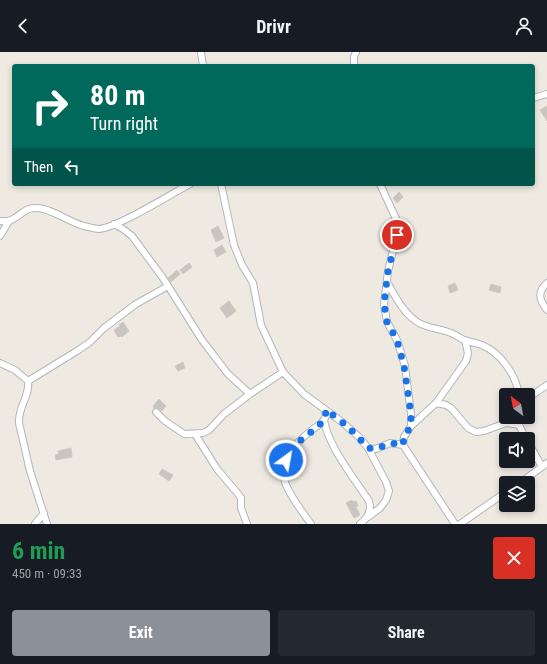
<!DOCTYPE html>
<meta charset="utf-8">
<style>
body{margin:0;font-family:"Roboto Condensed",sans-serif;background:#242831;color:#f1f3f6;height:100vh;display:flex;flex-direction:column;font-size:15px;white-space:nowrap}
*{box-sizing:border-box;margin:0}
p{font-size:13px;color:#9ea1a6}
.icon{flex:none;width:22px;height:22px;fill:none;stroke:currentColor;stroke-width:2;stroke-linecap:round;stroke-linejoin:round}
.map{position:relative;height:472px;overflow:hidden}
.side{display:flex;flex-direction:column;background:#171b24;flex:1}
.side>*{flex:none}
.banner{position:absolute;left:12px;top:12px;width:523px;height:122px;border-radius:4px;box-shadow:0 2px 6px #0003;background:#00695c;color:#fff;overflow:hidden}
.needle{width:26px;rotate:328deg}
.buttons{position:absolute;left:499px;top:336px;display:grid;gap:8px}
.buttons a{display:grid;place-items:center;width:36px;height:36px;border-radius:4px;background:#171b24;box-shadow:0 2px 6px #0003;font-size:20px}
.pin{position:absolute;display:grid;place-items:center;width:34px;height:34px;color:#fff;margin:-17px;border:2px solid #fff;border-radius:50%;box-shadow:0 1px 4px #0007}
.me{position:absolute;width:44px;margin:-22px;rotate:32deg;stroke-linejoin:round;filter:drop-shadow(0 0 3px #0008)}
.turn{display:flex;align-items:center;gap:14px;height:84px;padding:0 12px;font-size:18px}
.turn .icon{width:52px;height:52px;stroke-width:2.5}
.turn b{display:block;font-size:28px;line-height:34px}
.then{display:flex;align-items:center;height:38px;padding:0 12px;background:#0003;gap:8px;font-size:15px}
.round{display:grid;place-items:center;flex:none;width:42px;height:42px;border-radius:4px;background:#242831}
.summary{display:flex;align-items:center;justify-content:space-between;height:68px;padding:0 12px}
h1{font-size:24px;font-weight:700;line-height:30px;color:#1e9e55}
.cta{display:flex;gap:8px;margin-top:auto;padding:8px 12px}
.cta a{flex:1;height:46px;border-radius:4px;background:#8c9099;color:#fff;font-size:16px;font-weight:700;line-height:46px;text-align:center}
.cta a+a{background:#242831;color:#f1f3f6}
header{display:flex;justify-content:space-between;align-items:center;height:52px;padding:0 12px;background:#171b24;font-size:18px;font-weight:700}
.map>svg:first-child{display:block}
</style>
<header><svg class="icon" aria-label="back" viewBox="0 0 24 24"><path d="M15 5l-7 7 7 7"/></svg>Drivr<svg class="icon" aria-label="person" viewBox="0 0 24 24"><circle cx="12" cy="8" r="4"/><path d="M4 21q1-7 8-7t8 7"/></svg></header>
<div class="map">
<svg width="547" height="472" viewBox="0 0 547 472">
<rect width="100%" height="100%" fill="#eee9e1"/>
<path fill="#c8c4bf" stroke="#d2cac0" d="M547 54V69L540 58Z
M399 140 403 145 397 151 393 146Z
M218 174 224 186 216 190 211 178Z
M222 193 226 200 217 205 214 198Z
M189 211 192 215 183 222 180 218Z
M177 218 180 222 171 230 168 226Z
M455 231 458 238 450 241 448 234Z
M491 232 501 235 500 241 489 238Z
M229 249 236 259 227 266 220 256Z
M123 270 129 279 122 285 121 284 118 285 114 278 120 274 119 273Z
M183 310 185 316 178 319 175 314Z
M159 347 166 354 162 359 158 356H154L153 354Z
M71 396 72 405 56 408 55 403 59 402 58 399Z
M294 401 301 408 292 416 290 414H288Z
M162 417 173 423 169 429 159 422Z
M352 448 353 450 356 449 358 454 356 455 360 463 354 466 346 451Z"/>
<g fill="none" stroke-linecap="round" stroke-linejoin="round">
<defs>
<path id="street" d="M201 0 203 14
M354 14V5L356 0
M533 46 547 42
M221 132 234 193 242 213 253 231 261 273 283 320 304 342 342 370 359 385 368 396 386 430 389 439 386 448 380 456 368 465
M380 132 398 171 397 183 388 219 384 252 387 270 397 288 405 314 411 362V374L404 385 403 393 455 472
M0 169C17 172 21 155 36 156 51 156 69 170 84 174 89 175 94 177 99 177 117 176 171 142 190 132
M114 172 123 177 132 184 163 226 202 288 228 322 250 342
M0 184 9 169
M387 230C395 244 403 260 416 269 426 277 440 276 451 281 456 283 460 286 464 288 470 290 476 291 482 293 501 301 516 323 519 343
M547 231C537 240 539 248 547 258
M0 311 15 318 28 329C30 345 18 354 19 371L30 419 47 472
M28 329 77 299 90 290 104 276 136 252 168 234
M528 346 547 333
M436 351 446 353 451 356 468 376 476 380 484 379 506 371 519 373
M156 360 165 369 184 382 203 381 209 378 224 362 250 342 283 320
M518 365 519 373 526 387
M324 368C328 394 354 426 369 449 372 459 368 466 360 472
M411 374 436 351 466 309 468 301 465 288
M195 382 217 417 239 443 241 446V456L247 472
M528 390 542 415
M368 396 376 397 390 391 403 393
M520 431 547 411
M35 472 44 461
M311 472C303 461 289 443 285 430 277 407 297 390 313 377 318 374 324 370 326 364 326 363 325 360 325 358
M460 472 506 440"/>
</defs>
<use href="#street" stroke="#b2b6ba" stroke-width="8"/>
<use href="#street" stroke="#fff" stroke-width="6"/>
</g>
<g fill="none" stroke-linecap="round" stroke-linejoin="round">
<path stroke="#1a73e8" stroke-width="7" stroke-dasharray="0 12.6" d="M286 408C293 389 311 383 324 368L326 363 325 358C342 368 355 381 368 396L376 397 390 391 403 393 404 385 411 374V362L404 314 397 288 387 270 384 252 388 219 397 183"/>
</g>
</svg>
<div class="buttons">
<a><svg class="needle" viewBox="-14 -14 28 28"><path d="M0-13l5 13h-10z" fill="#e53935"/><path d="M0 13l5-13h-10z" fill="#9ea1a6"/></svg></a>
<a><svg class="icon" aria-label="sound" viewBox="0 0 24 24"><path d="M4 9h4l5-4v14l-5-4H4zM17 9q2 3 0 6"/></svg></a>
<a><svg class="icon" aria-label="layers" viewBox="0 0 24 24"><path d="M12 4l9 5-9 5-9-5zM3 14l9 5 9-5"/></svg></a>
</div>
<div class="pin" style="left:397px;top:183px;background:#d93025"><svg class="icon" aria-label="arrive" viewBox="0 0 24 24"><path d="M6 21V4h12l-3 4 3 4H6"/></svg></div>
<svg class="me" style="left:286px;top:408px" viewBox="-20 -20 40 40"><circle r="17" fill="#1a73e8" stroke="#fff" stroke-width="3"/><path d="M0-11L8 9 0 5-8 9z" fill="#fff"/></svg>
<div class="banner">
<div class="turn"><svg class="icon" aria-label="right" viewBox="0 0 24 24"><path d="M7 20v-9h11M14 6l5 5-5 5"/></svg><div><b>80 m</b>Turn right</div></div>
<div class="then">Then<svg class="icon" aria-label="left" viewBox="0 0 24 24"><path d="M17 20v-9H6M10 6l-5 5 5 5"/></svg></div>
</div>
</div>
<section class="side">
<div class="summary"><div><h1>6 min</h1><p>450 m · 09:33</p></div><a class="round" style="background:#d93025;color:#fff"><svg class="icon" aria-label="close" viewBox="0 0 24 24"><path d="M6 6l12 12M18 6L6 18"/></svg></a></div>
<div class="cta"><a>Exit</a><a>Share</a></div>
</section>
